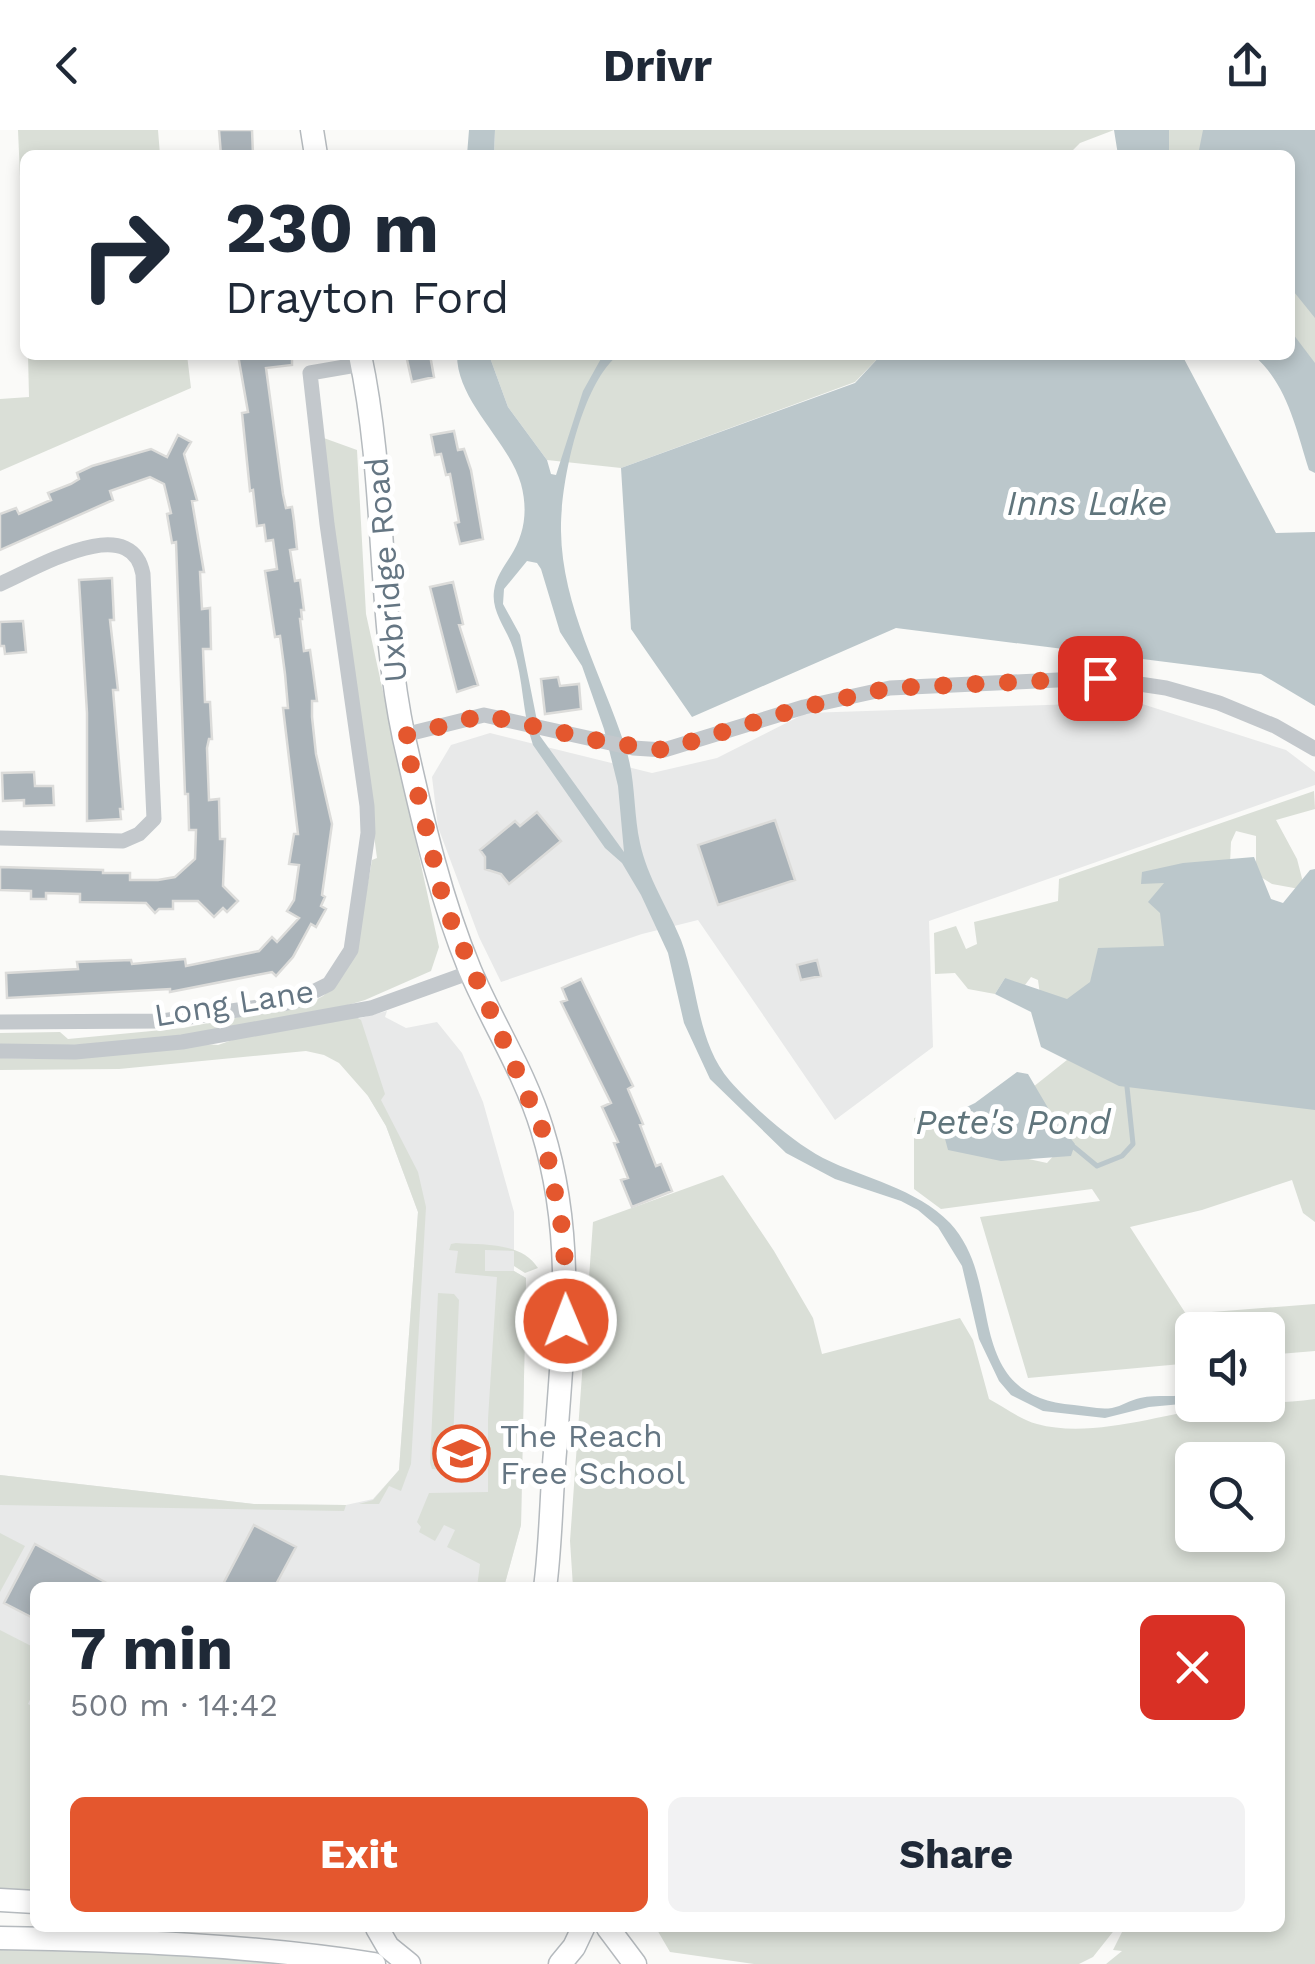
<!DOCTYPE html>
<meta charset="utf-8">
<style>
body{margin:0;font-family:"Work Sans",sans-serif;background:#f2f2f3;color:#1f2937;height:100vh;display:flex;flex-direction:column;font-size:38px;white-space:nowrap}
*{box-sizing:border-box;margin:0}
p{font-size:32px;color:#747a83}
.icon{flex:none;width:55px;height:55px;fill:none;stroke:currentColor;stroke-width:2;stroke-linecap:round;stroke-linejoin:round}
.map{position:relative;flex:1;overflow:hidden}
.panel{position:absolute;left:30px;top:1452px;width:1255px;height:350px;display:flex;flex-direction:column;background:#fff;border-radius:15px;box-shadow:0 5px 15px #0003}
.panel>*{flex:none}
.banner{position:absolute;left:20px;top:20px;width:1275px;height:210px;border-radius:15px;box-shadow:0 5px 15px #0003;background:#fff;color:#1f2937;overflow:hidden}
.buttons{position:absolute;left:1175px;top:1182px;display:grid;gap:20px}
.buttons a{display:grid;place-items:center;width:110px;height:110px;border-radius:15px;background:#fff;box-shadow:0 5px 15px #0003;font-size:50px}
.pin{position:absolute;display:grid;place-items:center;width:85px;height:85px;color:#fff;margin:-42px;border-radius:20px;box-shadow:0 5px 15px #0006}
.me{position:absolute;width:110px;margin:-55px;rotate:359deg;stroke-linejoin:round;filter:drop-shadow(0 0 8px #0008)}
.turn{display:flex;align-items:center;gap:35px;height:210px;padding:0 40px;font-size:45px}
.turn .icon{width:130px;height:130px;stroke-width:2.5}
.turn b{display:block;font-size:70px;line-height:85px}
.round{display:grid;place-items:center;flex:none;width:105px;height:105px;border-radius:15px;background:#f2f2f3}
.overview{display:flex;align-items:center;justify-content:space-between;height:170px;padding:0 40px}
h1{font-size:60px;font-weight:700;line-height:75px}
.cta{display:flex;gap:20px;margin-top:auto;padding:20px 40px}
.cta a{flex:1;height:115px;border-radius:15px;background:#e4572e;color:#fff;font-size:40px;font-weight:700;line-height:115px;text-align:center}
.cta a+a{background:#f2f2f3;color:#1f2937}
header{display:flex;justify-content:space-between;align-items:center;height:130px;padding:0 40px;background:#fff;font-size:45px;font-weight:700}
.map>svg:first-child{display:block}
</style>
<header><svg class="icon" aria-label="back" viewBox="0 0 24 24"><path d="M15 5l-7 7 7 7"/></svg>Drivr<svg class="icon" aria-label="share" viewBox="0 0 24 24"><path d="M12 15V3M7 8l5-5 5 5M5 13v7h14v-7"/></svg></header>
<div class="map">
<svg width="1315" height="1834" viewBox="0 0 1315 1834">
<rect width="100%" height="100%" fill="#fafaf8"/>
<path fill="#e8e9e9" d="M1136 572 1286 620 1315 642V655L929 791 933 917 835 990 698 790 642 804 501 852 479 807 438 697 432 647 451 615 490 603 652 643 717 628 806 583Z
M387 881 385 887 406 898 437 892 462 923 483 972 514 1082V1141L526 1148 521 1395 504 1457 35 1458V1738H0V1345L254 1374 346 1375 373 1369 399 1340 418 1082 386 996 368 966 349 891Z"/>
<path fill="#dadfd7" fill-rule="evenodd" d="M18 0H158L160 25H25V163Z
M495 0H1114L1080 13 1068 25H494Z
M1169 0H1315V293L1290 225V25H1169Z
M28 225H187L191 258 0 341V269L29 267Z
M489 225H881L855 252 621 338 547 330 508 277Z
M321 307 357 320 366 484 439 817 431 841 365 870 324 882 133 914 0 916V903L60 902 68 909 183 898 310 873 323 866 337 854 355 825 372 730 377 728Z
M1314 661 1315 679 1276 690 1297 729 1305 760 1272 754 1256 744V706L1236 701 1231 712 1230 734 1170 820 1074 874 1041 872 1038 850 1031 847 1025 855 1011 858 1005 848 995 864 968 859 955 843 935 844 934 803 956 796 966 819 977 814 974 792 1058 771 1059 749Z
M355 886 361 890 385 964 381 970 418 1042 426 1077 411 1334 401 1361 389 1356 379 1374H359L373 1370 399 1340 418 1082 386 996 368 966 339 933 324 925 306 921 119 939 0 940V928L42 929 205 914 218 915 241 907Z
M1072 926 1315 953V1092L1303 1083 1292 1050 1202 1080 1130 1097 1186 1184 1315 1174V1221L1268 1225V1200H1192V1233L1028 1248 980 1087 1100 1071 1092 1059 941 1079 914 1059V988L931 984 959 1014 1047 1033 1066 1012 1028 961Z
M723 1045 774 1121 813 1188 822 1224 960 1188 973 1210 989 1269C1004 1277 1021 1290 1037 1294 1091 1309 1162 1284 1215 1277 1250 1272 1280 1274 1315 1269V1834H1106L1122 1821 1113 1820 1124 1798H1280V1458L573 1457 570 1411 593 1092ZM1192 1330H1268V1405H1192Z
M456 1113C484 1115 522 1112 538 1138L525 1143 514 1136V1121L485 1120V1141H514L526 1148 521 1395 504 1457H477L480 1434 447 1417 455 1400 444 1395 435 1411 419 1402 421 1397 417 1392 429 1363 488 1362V1289L497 1147 455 1143 458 1121 449 1120 451 1114Z
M438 1163 454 1164 459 1170 452 1334 445 1340 432 1339 430 1333Z
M0 1345 254 1374 346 1375 344 1381 0 1375Z
M0 1403 25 1416 0 1462Z
M0 1500 35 1518V1559L28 1574 35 1578V1760L0 1759Z
M656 1798H1116L1093 1827 1079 1834H754L670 1822Z
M0 1820 183 1823 275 1834H0Z"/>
<path fill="#bbc7cb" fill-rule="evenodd" d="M469 0H495L494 25H467Z
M1114 0H1169V25H1118Z
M1203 0H1315V188L1290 157V25H1198Z
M1290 200 1315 233V343L1309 340C1296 299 1287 253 1253 225H1290Z
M457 225H489L508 277 547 330 551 344 556 345 583 261 603 225H618C581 255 560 354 561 401 562 477 602 545 625 616 636 648 633 681 640 713 647 747 668 778 681 810 699 857 696 911 730 951 753 977 793 1012 823 1028 865 1049 916 1058 950 1093 975 1120 980 1155 987 1190 998 1244 1018 1270 1074 1275 1087 1276 1099 1280 1112 1278 1122 1276 1130 1270 1140 1268 1158 1264 1175 1268 1192 1264V1273L1149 1277 1105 1288 1043 1281 1011 1265 999 1251 979 1209 962 1136 938 1097 918 1080 901 1071 835 1049 786 1023 710 949 684 893 668 823 641 765 622 733 605 718 533 615C522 584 524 550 513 518 507 499 491 482 494 461 496 447 503 438 510 427 525 404 528 380 521 354 509 311 457 272 457 225ZM527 431 537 433 541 439 560 502 582 536 604 599 618 656 624 722 540 606 520 505 503 474 504 459Z
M881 225H1182L1276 403 1315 402V576L1261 544 896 498 692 587 631 499 621 338 855 253Z
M1254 727 1271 769 1283 773 1310 740 1315 739V980L1119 956 1041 917 1031 882 995 864 1005 848 1067 869 1090 852 1098 818 1164 816 1160 783 1148 772 1164 753 1141 754 1142 742 1183 733Z
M1017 942 1028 944 1051 983 1075 1014 1071 1026 1001 1031 948 1020 940 990 975 973Z"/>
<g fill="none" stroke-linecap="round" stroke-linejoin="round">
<path stroke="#bbc7cb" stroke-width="5" d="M1074 1017 1097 1036 1122 1026 1133 1014 1127 957"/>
</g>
<path fill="#aab3b9" stroke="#dcdcda" stroke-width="2.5" d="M219 0H252L253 25H221Z
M238 225H292V235L266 238 283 364 286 378 292 377 294 391 297 419 290 420 295 451 300 450 304 480H301L302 489H300L304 521 310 520 313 541 317 571H312V587L316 624 332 694 322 765 325 767 321 776 326 779 316 797 311 794 293 827 276 846 272 842 170 862V859L7 868 6 843 78 839 77 832 131 830 132 834 185 829 186 836 259 821 272 807 277 812 299 788 287 781 294 770 299 735 289 734 294 704H298L283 578H288L285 544 280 506 275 507 265 441 277 439 273 410 266 411 264 395 257 396 253 360 250 361 242 283 248 282Z
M406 225H430L434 247 412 252Z
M454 301 458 320 464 319 471 340 483 409 460 414 455 393 459 392 450 344 446 345 441 324 435 325 431 305Z
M178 305 191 312 184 324 197 370 192 371 204 442H200L202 479 210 478 211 519H203L205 572H210L212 609H209L207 618 209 670 219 669 220 709H225L223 756 238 771 227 782 223 778 214 787 198 771H173V779H159L155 783 146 773 80 772V764L46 763V769H31V761L0 760V737L103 740V743H130V750H158L175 747 195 729 196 700H189L188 664H185L176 412 172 413 167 384 171 383 164 354 150 347 110 361 113 370 0 420V384L16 378 19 384 51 370 48 363 71 354 79 349 77 343 92 336 151 319 167 327Z
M112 448 114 490H110L118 560H113L123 679H120L121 689 87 691V583L79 450Z
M453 452 463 494 459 495 478 555 457 562 430 457Z
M23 491 26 522 5 524 4 516H0V492Z
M558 547 560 556 579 554 581 579 545 584 541 549Z
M34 642 35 656H53L54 675 24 676V670L3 671 2 643Z
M537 682 561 711 509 754 501 744 485 739V727L480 720 515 691 520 696Z
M775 690 795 750 718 775 698 715Z
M817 830 821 846 801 850 797 835Z
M581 849 633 956 628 959 643 994 640 995 656 1036 661 1034 672 1061 632 1077 621 1050 628 1048 614 1013 618 1012 602 977 611 973 561 872 567 870 562 858Z
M254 1395 296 1417 274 1458H221Z
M35 1414 116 1458H35V1489L4 1473Z"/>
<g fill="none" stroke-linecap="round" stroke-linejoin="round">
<defs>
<path id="primary" d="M312 0 316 25
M360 225C387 352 377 481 404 608 422 687 439 765 470 840 493 894 525 943 542 999 576 1108 563 1210 555 1322 551 1367 551 1413 545 1458
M0 1770 35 1772
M377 1798 388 1817 409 1834
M608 1798 635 1834
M0 1808C125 1810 250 1815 374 1834
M560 1834 574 1817 583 1798"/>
</defs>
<use href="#primary" stroke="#b5babe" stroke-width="25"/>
<path stroke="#c3c8cc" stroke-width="15" d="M0 454C35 439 131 380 143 444L154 689 139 704 123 711 0 708
M404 605 484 585 633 618 664 620 804 577 890 558 1099 548 1166 558 1219 573 1275 596 1315 619
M0 892 162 891 293 872 329 854 351 820 368 703 367 676 327 394 310 243 362 234
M0 921 75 922 182 912 371 878 471 842"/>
<use href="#primary" stroke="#fff" stroke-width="22"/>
</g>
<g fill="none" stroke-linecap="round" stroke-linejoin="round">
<path stroke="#e4572e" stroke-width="18" stroke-dasharray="0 32.4" d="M566 1191 564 1107 542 999 445 777 404 606 484 585 604 612 664 620 804 577 890 558 1100 548"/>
</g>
<defs>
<symbol id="school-ring" viewBox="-11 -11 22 22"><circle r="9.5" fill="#fff" stroke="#e4572e" stroke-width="1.5"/><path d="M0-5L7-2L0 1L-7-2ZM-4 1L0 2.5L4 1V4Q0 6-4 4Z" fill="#e4572e"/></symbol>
</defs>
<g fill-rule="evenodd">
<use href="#school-ring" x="430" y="1292" width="63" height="63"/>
</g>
<g text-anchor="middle" stroke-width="10" stroke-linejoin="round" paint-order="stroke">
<g font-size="32" fill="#657683" stroke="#fff">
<text transform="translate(386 440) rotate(-95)" y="11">Uxbridge Road</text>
<text transform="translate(234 873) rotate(-9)" y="11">Long Lane</text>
</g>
<g font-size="32" fill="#657683" stroke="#fff" text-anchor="start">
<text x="500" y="1317">The Reach<tspan x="500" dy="37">Free School</tspan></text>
</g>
<g font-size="35" font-style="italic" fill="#60757c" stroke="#fff">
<text x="1087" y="385">Inns Lake</text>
<text x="1013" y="1004">Pete's Pond</text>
</g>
</g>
</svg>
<div class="buttons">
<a><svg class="icon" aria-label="sound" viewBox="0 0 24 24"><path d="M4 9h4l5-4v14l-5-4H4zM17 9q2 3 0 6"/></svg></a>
<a><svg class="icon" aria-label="search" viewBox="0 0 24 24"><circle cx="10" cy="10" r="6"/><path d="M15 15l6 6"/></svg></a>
</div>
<div class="pin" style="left:1100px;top:548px;background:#d93025"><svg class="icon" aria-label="arrive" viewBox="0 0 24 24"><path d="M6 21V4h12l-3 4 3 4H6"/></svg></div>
<svg class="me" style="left:566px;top:1191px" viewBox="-20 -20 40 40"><circle r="17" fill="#e4572e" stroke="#fff" stroke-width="3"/><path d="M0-11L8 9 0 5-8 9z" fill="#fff"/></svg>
<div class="banner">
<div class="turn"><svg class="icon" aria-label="right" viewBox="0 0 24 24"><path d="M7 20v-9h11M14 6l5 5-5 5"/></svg><div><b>230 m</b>Drayton Ford</div></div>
</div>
<section class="panel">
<div class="overview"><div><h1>7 min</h1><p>500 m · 14:42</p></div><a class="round" style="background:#d93025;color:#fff"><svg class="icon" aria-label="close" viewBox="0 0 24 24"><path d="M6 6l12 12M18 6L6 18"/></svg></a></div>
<div class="cta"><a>Exit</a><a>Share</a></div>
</section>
</div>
